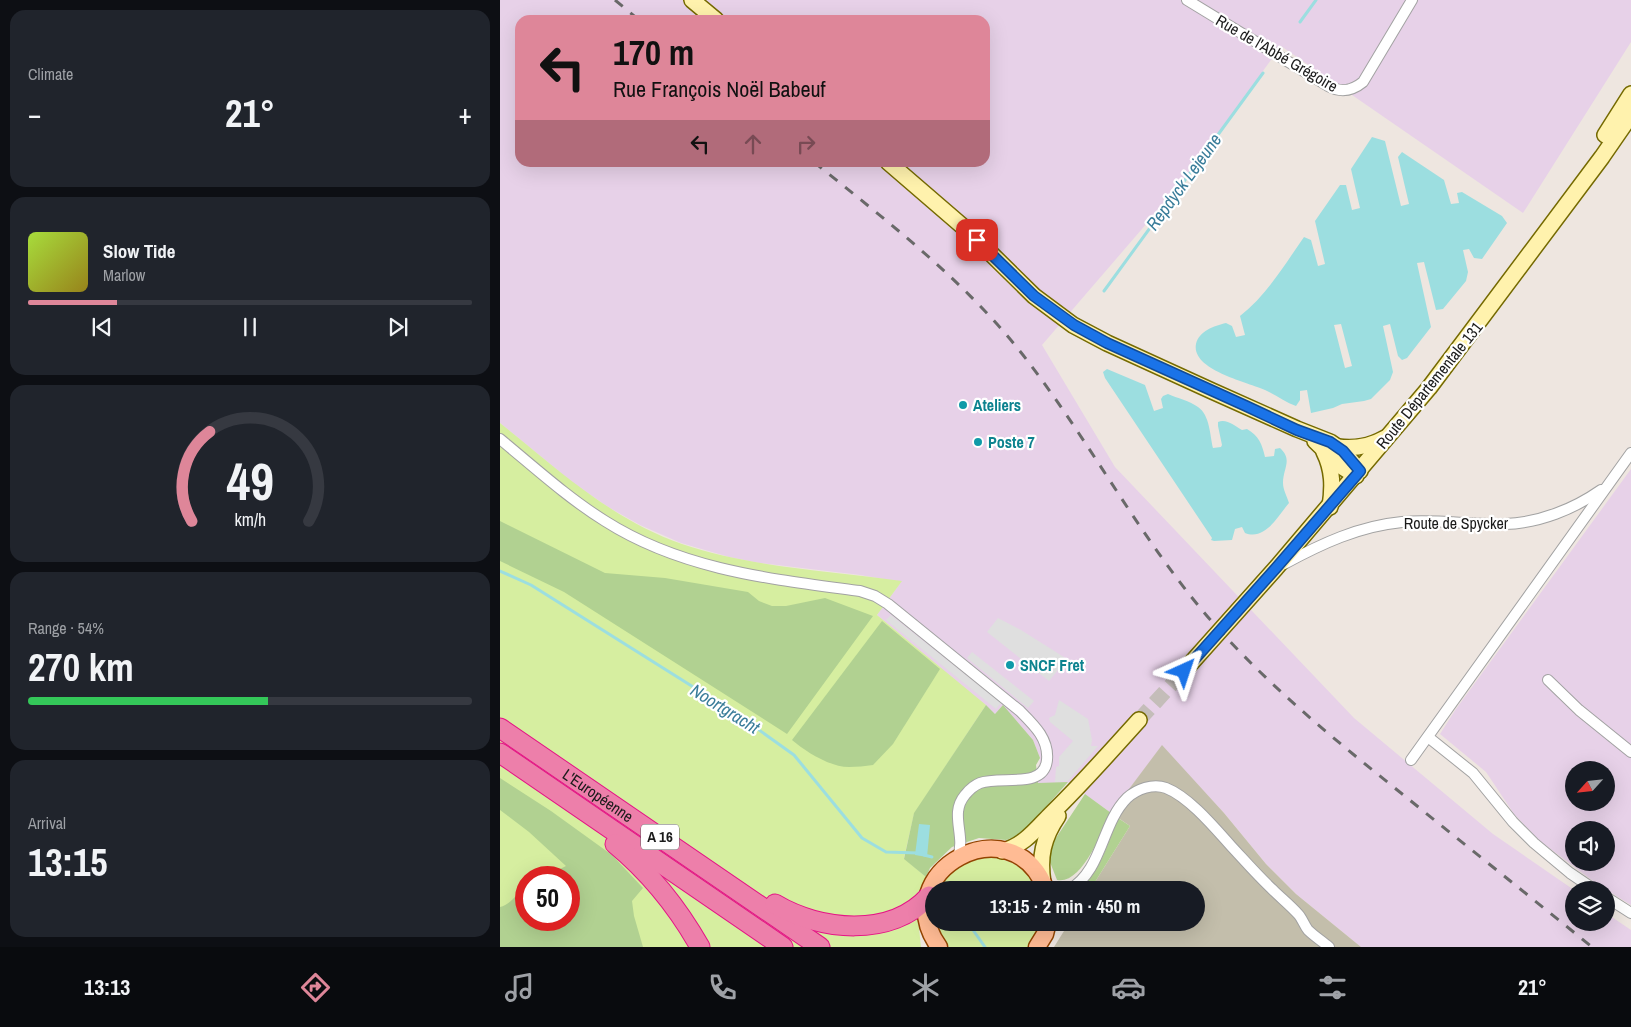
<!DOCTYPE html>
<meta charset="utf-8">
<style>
body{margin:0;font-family:"Archivo Narrow",sans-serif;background:#20242c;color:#f1f3f6;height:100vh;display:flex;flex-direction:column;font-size:19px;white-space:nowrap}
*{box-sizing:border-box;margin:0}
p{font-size:16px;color:#9ea1a6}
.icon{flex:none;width:28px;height:28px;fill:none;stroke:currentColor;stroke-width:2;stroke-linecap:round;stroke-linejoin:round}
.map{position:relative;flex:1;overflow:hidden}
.details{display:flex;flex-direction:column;gap:10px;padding:10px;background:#0d0f14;width:500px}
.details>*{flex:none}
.hud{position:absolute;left:15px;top:15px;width:475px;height:152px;border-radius:15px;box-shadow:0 5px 20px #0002;background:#de8699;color:#111;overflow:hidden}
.needle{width:32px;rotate:243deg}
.tools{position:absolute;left:1065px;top:761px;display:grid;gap:10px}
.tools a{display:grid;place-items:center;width:50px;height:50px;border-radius:50%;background:#171b24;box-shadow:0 5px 20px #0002;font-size:25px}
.speed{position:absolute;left:15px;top:866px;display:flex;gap:10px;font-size:25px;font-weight:700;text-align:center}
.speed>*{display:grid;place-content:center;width:65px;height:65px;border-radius:50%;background:#171b24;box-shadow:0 5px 20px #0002;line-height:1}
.speed .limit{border:8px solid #d22;background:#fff;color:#111}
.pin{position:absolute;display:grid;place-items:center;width:42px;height:42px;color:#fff;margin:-21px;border-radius:10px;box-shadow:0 2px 8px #0006}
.me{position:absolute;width:55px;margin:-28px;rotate:42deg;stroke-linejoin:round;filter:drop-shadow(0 0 4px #0008)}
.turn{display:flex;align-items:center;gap:18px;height:105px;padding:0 15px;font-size:22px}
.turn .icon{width:65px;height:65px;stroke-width:2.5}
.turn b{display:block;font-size:35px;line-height:42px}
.lanes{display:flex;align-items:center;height:48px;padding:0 15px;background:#0003;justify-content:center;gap:25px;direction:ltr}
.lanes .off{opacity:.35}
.big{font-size:38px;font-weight:700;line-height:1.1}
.details .tile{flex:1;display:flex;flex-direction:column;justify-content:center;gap:8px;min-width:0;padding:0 18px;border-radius:15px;background:#20242c}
.details .dial{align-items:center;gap:0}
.dial svg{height:130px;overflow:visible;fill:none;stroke:#363941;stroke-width:7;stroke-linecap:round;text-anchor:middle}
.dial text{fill:#f1f3f6;stroke:none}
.song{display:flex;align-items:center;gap:15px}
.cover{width:60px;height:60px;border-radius:8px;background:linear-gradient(135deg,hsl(80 70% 55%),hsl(50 70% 35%))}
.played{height:5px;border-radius:2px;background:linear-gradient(90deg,#de8699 20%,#363941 20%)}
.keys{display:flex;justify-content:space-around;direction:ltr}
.heat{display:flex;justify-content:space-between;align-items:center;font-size:28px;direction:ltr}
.charge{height:8px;border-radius:4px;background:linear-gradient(90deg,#34c759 54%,#363941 0)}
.trip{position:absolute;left:425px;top:881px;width:280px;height:50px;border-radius:25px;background:#171b24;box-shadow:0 5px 20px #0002;font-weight:700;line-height:50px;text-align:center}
.tabs{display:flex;height:80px;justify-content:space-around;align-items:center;background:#090b0e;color:#9ea1a6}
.tabs .icon{width:35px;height:35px}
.tabs .active{color:#de8699}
.tabs b{font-size:22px;color:#f1f3f6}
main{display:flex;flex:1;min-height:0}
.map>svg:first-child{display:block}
</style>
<main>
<section class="details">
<div class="tile"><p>Climate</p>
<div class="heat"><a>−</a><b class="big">21°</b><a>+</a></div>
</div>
<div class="tile">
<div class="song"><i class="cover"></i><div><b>Slow Tide</b><p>Marlow</p></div></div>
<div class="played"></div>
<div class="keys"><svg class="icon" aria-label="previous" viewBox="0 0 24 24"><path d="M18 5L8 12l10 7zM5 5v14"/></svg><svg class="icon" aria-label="pause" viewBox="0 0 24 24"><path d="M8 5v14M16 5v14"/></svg><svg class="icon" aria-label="next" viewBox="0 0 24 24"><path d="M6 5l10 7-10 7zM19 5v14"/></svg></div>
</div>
<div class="tile dial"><svg viewBox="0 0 100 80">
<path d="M14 69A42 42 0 1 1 86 69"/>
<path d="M14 69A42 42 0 0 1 25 14" stroke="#de8699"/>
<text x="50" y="56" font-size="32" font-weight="700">49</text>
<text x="50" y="72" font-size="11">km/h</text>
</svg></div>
<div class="tile"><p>Range · 54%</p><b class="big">270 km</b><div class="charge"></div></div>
<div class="tile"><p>Arrival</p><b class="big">13:15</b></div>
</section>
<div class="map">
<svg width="1131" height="947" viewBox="0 0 1131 947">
<rect width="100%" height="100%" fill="#eee6e0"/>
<!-- industrial -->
<g fill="#e7d1e8" fill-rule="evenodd">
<path d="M 0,0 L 1131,0 L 1131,42 L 1023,213 L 781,46 L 685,179 L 542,345 L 615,467 L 854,718 L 993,834 L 1074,890 L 1074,922 L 1106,922 L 1106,913 L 1131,930 L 1131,947 L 861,947 L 796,894 L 766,864 L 724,813 L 662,746 L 611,813 L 568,782 L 538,784 L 540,758 L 533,740 L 503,706 L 495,714 L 377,615 L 401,582 L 360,575 L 259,563 L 229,557 L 181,543 L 140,525 L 108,507 L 72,482 L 0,423 ZM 20,20 L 485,20 L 485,162 L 20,162 Z"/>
<path d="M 1131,469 L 1131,905 L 1097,884 L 1040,841 L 1014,814 L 986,772 L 940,734 L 956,709 ZM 1074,770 L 1106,770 L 1106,802 L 1074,802 ZM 1074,830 L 1106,830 L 1106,862 L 1074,862 Z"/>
</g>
<!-- construction -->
<polygon fill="#c3beab" points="662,745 724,813 766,864 796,894 861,947 554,947 569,923 696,922 696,890 590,890 630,826 611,813"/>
<!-- grass -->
<g fill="#d6eea0" fill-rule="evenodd">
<path d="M 0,423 C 56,468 112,520 182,544 C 253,568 328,570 402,581 L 377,615 L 486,705 L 414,814 L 404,858 L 426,877 L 416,900 L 421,947 L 0,947 ZM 26,878 L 69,878 L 69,920 L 26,920 Z"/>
<path d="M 484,857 C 513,859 523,866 538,890 L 438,890 C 452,867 460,865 484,857 Z"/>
<polygon points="436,923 541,923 537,932 528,947 449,947 443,939"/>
</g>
<!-- forest -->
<g fill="#b1d191">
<polygon points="0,521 105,573 165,578 248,592 259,601 272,606 286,606 325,598 373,616 287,734 64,592 0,561"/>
<path d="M 382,621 L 440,669 L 393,744 L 373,765 C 365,766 357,767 349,767 C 330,767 306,752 292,740 Z"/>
<polygon points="486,705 495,714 503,705 533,740 540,758 536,765 538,783 568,782 528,827 514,837 506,840 479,838 452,847 430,868 426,877 404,859 414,813"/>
<path d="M 0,778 L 51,811 L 112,855 L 143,888 L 132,901 L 134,916 L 143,947 L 0,947 L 0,907 C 10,905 17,893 26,888 L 26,920 L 69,920 L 69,878 L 44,877 L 66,866 L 29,832 L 0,810 Z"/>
<path d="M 585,794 L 611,813 C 602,831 582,885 557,880 L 548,857 L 550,847 Z"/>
<path d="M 618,818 L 630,826 L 590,890 L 578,890 C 600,874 608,842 618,818 Z"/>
</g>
<!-- parking -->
<g fill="#dfdfdf">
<polygon points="391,615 501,703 496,709 386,620"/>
<polygon points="498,618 521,630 567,659 549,681 487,632"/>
<polygon points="472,652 534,701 528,708 467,658"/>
<polygon points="559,700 588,719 592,740 591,746 598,746 568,781 555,782 556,767 559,766 559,757 573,741 550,722 549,718 555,715"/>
</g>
<!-- water -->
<g fill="#9cdee0" fill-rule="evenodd">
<path d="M 872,137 L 885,141 L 901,206 L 909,204 L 898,157 L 902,152 L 944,180 L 951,204 L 959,203 L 957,193 L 962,192 L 1002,216 L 1007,223 L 982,259 L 974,258 L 969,249 L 963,250 L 968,272 L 966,281 L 943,309 L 936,310 L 924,262 L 917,263 L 931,327 L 907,358 L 902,360 L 898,356 L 890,324 L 883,326 L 893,372 L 890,380 L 871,399 L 864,401 L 842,404 L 833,408 L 811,413 L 807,390 L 800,391 L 800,400 L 796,406 C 785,402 776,395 765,390 C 748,382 691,370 696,344 C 699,331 714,326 726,323 L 732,326 L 736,337 L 745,335 L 740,316 C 767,295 785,264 804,237 L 811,240 L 818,266 L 825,264 L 815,221 L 840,185 L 846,185 L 852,210 L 860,208 L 851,169 ZM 841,324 L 852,366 L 845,368 L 834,325 Z"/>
<path d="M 607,369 L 645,385 L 654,411 L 663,408 L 661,399 L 663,396 L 668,394 C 677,398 690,401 698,407 C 710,415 710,436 713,448 L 721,447 L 722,445 L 718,426 L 718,422 C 726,418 735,426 742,430 L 747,429 C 759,436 762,444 765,457 L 774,456 L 775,449 L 780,448 C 793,460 783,468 783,483 C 783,490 787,496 789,503 C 778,516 765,541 745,533 L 742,527 L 735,529 L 732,540 L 714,541 L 711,540 L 712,538 L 605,378 L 603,372 Z"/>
<polygon points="419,824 430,825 427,857 415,855"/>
</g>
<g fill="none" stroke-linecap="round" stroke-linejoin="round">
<!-- stream -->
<g stroke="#9cdee0" stroke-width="3">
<polyline points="800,22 816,0"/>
<polyline points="604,291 763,73"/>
<polyline points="0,571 31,585 241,717 294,755 362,838 386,852 418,853"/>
<polyline points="424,855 432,857"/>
<polyline points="460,884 461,890"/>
<polyline points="471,922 473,930 485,947"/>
</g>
<!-- secondary-tunnel -->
<polyline stroke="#c4bdb9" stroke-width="15" stroke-dasharray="15 8" stroke-linecap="butt" points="639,720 684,671"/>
<!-- street casing -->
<g stroke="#a2a2a2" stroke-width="12">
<g id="street">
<path d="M 687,0 L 828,86 C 841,93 852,91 863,82 L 912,0"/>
<path d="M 0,439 C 34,467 68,498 105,521 C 182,570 271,579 360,591 L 375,596 L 388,604 L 520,711 C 534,725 549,739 547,760 C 544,790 500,775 480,783 C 475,785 469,790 465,795 C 449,814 466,835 458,857"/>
<path d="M 784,564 C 821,544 859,526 902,522 C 936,519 970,525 1005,524 C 1039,523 1074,509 1101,490"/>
<polyline points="1048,680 1079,710 1131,752"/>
<polyline points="928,737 973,773 1013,822 1034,843 1070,873 1095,890"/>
<polyline points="911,760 1131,453"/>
<path d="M 569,890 C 603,870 601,824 627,798 C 637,789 653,783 666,788 C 689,797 714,827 731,846 C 745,861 758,876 773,890 C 781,898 790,905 798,914 C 802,918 804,925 808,930 C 814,936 822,941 829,947"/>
<polyline points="1106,897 1131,913"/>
</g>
</g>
<!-- secondary casing -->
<g stroke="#756a00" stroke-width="18">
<g id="secondary">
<polyline points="192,0 216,20"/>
<polyline points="1105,135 1131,94"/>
<polyline points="388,162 468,231 534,296 573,325 607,343 712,391 797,429 830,442 843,451 860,471"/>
<polyline points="815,441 842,467 856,476"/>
<path d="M 838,447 C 855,449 869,447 885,438"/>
<path d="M 824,452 C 833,470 833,487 830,507"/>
<polyline points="684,671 776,568 929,388 1102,157 1131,115"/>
<path d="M 502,851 C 524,846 537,828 551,814 C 582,784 610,752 639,720"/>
<path d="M 543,883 C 539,857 543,838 558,816"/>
</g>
</g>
<!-- primary casing -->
<g stroke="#934400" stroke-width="19">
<g id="primary">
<path d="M 439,947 C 385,871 513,802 546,890"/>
<polyline points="537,947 545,934 548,922"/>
</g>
</g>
<!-- highway casing -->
<g stroke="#e41586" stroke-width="21">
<g id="highway">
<path id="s1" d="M 0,728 L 320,947"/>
<polyline points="0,753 283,947"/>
<path d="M 115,844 C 150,873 178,908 200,947"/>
<path d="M 275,904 C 320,931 391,938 429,896"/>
</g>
</g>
<!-- street -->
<use href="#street" stroke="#fff" stroke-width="10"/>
<!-- secondary -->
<use href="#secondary" stroke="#fff2ad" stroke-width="15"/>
<!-- primary -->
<use href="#primary" stroke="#ffbb94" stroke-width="16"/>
<!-- highway -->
<use href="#highway" stroke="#ed7faa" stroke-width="19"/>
<!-- rail -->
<g stroke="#696969" stroke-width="3" stroke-dasharray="10 10" stroke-linecap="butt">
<polyline points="115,0 139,20"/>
<path d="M 314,162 C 388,222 464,280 523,355 C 591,442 641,541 714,624 C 770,687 835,740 901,793 C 964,844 1028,895 1092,947"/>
</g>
</g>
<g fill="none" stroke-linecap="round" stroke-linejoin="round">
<!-- route casing -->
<g stroke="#114b97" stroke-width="12">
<polyline id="route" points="477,240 534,296 574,325 607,343 746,406 797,430 830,442 843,451 860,471 776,568 684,671"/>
</g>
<!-- route -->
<use href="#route" stroke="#1a73e8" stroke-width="9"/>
</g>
<!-- markers -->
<g fill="#0f9aa8" stroke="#fff" stroke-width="2">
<circle cx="463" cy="405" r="5"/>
<circle cx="478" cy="442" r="5"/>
<circle cx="510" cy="665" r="5"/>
</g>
<g text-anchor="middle" stroke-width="4.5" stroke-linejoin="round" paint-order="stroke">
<!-- shield labels -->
<rect fill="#fff" stroke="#5f5f5f" stroke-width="1" x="141" y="824.5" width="38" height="25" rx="4"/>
<g font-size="15" font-weight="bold" fill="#1b1b1b">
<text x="160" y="842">A 16</text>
</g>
<!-- street labels -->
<g font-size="16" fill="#1b1b1b" stroke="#fff">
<text transform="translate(777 53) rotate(30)" y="6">Rue de l'Abbé Grégoire</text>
<text transform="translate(929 385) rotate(-51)" y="6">Route Départementale 131</text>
<text x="956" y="529">Route de Spycker</text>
<text dy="6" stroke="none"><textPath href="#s1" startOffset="119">L'Européenne</textPath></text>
</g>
<!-- culture labels -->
<g font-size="16" font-weight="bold" fill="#0d838f" stroke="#fff" text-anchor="start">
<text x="473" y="411">Ateliers</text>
<text x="488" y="448">Poste 7</text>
<text x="520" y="671">SNCF Fret</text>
</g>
<!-- water labels -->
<g font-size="18" font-style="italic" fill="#3a7d9a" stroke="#fff">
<text transform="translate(684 182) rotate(-54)" y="6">Repdyck Lejeune</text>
<text transform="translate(225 709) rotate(32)" y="6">Noortgracht</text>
</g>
</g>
</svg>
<div class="tools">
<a><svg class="needle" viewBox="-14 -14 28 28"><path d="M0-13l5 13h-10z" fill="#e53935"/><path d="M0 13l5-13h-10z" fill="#9ea1a6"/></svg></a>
<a><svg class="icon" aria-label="sound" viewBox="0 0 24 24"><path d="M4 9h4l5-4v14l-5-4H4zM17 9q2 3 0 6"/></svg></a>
<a><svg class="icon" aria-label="layers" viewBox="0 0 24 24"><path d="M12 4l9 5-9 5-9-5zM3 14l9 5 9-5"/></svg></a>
</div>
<div class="speed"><div class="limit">50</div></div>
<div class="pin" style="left:477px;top:240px;background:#d93025"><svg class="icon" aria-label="arrive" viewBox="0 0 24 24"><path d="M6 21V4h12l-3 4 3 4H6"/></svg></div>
<svg class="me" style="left:684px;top:671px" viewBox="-20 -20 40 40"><path d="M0-17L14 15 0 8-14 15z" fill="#1a73e8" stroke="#fff" stroke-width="4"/></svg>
<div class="trip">13:15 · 2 min · 450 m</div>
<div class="hud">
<div class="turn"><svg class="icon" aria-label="left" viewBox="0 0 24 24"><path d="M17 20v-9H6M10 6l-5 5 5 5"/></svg><div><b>170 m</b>Rue François Noël Babeuf</div></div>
<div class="lanes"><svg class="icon" aria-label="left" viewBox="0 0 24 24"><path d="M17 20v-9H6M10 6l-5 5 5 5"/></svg><svg class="icon off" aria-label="ahead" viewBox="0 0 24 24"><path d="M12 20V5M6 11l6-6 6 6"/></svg><svg class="icon off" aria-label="right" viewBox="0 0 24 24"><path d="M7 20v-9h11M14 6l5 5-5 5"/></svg></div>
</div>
</div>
</main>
<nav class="tabs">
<b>13:13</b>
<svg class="icon active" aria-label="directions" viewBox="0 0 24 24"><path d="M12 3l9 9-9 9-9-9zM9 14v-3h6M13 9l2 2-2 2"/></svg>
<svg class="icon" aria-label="music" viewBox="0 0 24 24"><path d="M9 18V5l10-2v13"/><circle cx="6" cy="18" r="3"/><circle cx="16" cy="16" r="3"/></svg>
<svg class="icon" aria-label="phone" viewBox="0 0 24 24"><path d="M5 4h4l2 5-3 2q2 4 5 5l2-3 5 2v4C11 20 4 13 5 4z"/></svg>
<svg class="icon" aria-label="climate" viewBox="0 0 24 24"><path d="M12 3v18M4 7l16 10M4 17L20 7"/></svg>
<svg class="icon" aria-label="car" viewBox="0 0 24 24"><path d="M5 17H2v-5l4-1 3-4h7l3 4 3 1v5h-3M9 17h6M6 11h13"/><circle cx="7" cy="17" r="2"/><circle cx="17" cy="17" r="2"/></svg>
<svg class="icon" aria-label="filters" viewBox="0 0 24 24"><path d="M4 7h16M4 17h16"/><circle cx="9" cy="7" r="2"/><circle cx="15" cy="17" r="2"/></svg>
<b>21°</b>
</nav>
